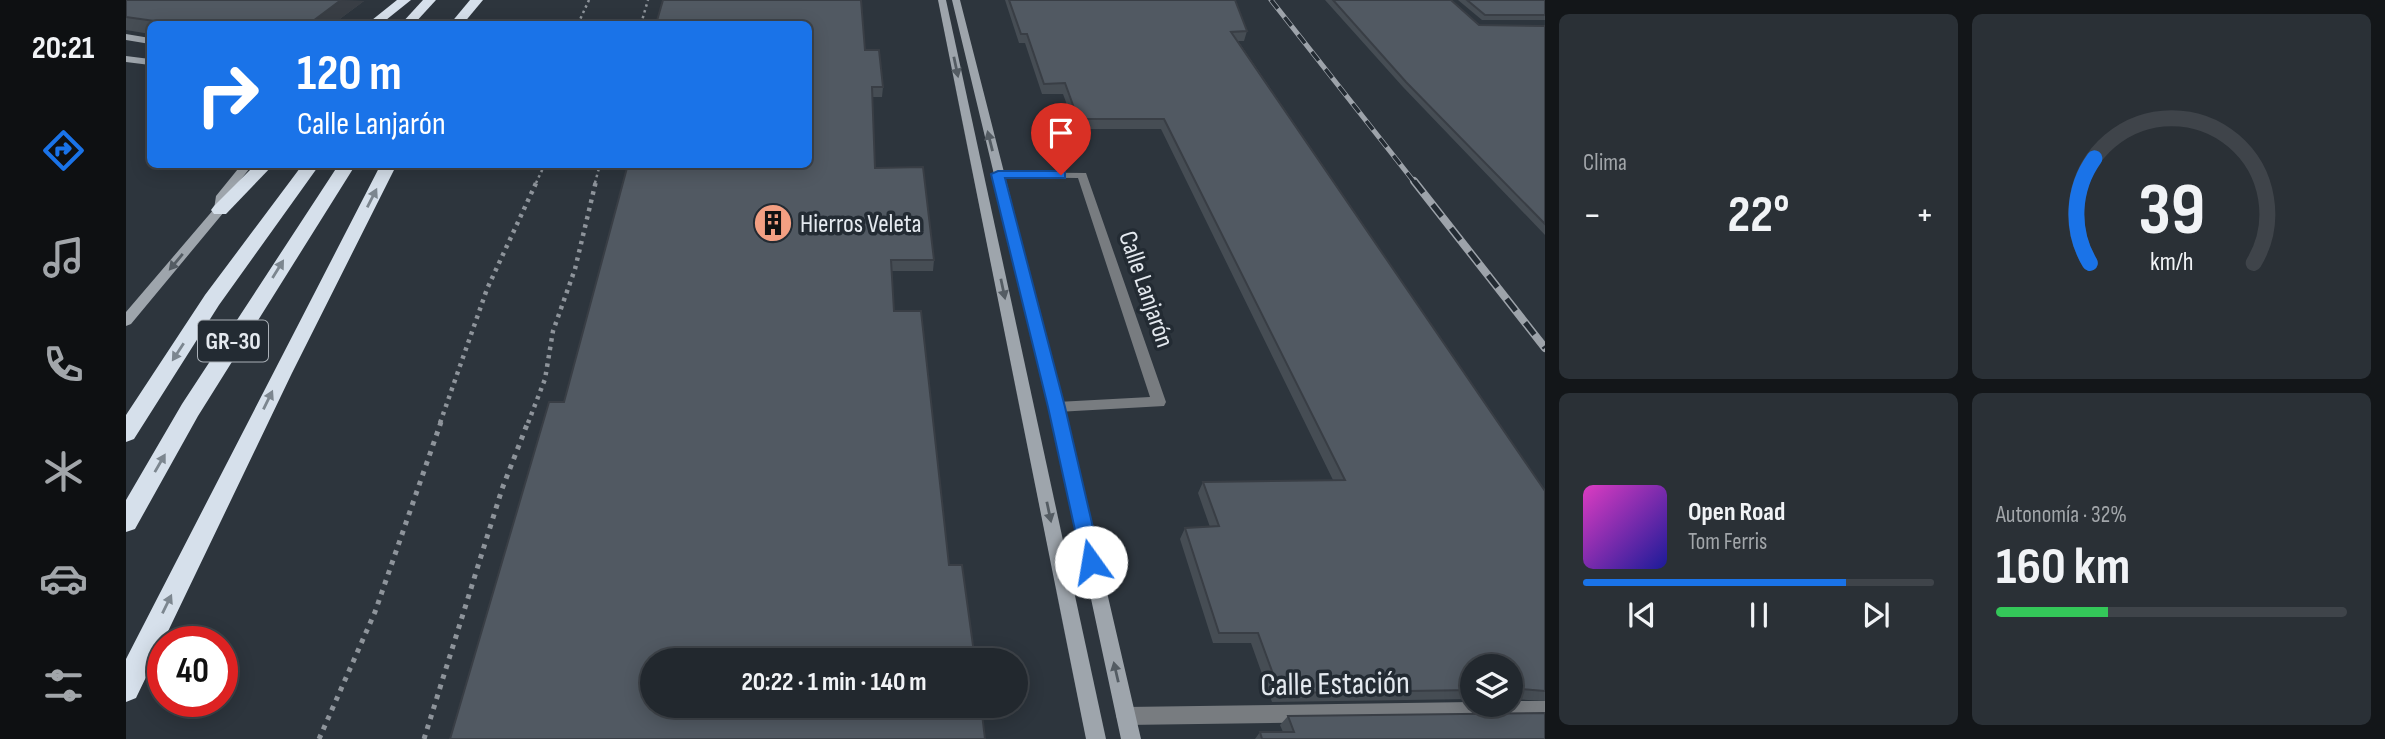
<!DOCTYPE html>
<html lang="es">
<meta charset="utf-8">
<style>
body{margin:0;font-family:"Sofia Sans Condensed",sans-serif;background:#2a3036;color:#f1f3f6;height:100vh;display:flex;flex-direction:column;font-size:26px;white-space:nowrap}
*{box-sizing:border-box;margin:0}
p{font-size:23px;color:#a2a6aa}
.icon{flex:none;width:38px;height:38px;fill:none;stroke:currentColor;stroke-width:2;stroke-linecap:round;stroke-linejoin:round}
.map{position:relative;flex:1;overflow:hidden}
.drawer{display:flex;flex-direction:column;gap:14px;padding:14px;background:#131619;width:840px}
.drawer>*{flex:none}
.hud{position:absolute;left:21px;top:21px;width:665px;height:147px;border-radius:10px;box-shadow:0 4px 18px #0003,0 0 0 2px #3f444a;background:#1a73e8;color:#fff;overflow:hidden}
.fabs{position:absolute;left:1334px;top:654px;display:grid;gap:14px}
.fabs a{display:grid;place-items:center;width:63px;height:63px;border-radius:50%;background:#22282e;box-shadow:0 4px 18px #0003,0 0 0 2px #3f444a;font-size:35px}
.speed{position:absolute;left:21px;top:626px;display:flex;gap:14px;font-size:35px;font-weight:700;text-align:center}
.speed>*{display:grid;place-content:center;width:91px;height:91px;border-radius:50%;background:#22282e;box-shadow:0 4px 18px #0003,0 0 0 2px #3f444a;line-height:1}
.speed .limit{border:10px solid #d22;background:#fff;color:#111}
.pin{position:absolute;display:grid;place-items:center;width:60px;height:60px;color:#fff;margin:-72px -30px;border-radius:50% 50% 50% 0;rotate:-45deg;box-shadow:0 0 7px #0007}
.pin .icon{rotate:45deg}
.me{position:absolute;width:77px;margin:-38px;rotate:347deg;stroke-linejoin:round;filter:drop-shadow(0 0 5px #0008)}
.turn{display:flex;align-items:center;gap:24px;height:147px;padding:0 35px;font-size:32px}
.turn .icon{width:91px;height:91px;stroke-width:2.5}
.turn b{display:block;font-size:49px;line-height:60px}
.big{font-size:52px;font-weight:700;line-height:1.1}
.drawer .card{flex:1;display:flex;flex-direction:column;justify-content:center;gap:10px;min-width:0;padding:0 24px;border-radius:10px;background:#2a3036}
.drawer .dial{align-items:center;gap:0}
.dial svg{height:182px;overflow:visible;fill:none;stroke:#3f444a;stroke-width:7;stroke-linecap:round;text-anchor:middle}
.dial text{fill:#f1f3f6;stroke:none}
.song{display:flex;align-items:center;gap:21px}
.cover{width:84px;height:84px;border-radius:10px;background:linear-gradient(135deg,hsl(310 70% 55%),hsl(240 70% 35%))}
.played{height:7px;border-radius:4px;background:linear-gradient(90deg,#1a73e8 75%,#3f444a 75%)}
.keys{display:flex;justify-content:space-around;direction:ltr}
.heat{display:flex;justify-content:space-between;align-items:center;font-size:38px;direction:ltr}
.charge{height:10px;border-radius:5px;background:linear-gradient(90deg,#34c759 32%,#3f444a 0)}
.drawer .tiles{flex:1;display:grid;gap:14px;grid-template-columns:repeat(2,1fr)}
.trip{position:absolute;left:514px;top:648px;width:388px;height:70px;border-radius:35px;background:#22282e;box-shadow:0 4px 18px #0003,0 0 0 2px #3f444a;font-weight:700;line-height:70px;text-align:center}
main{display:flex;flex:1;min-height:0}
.tabs{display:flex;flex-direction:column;width:126px;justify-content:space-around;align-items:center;background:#0e1012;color:#a2a6aa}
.tabs .icon{width:49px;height:49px}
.tabs .current{color:#1a73e8}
.tabs b{font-size:32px;color:#f1f3f6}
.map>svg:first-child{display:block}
</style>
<main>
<nav class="tabs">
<b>20:21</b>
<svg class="icon current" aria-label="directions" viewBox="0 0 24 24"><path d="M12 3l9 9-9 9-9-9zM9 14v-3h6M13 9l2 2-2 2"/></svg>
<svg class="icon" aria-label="music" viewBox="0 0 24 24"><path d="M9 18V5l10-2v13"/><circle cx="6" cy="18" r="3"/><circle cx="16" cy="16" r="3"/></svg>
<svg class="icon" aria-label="phone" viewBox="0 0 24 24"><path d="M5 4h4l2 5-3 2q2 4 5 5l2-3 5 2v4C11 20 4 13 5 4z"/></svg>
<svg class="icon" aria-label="climate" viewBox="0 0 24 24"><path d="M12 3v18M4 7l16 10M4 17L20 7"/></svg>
<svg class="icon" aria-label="car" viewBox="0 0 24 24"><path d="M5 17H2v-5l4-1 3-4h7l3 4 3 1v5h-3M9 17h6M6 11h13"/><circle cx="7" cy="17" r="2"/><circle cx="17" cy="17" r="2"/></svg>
<svg class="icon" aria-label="filters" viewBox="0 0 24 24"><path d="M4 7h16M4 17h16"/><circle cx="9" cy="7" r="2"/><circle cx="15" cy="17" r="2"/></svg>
</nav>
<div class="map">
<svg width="1419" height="739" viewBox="0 0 1419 739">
<rect width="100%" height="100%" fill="#2d353d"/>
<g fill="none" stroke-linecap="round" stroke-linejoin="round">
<!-- path-far2 -->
<g stroke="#8e949b" stroke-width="2.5" stroke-dasharray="2.5 3.5" stroke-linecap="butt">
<polyline points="452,24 463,0"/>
<polyline points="515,24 522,0"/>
<polyline points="410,183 419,164"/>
<polyline points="469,183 474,164"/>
</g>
<!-- path-far1 -->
<g stroke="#8e949b" stroke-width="4.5" stroke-dasharray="3.5 5" stroke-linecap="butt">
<polyline points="314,423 361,289 411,181"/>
<polyline points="402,423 419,379 427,331 449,269 470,181"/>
</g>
<!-- path -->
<g stroke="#8e949b" stroke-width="5" stroke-dasharray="4.5 6" stroke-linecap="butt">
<polyline points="193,739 249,612 315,422"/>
<polyline points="298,739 376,489 402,422"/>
</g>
<!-- street -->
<g fill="#787c80" fill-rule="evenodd">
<polygon points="872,172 960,173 1040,402 1038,406 931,412 926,411 924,407 926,403 931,402 1024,397 952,178 868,177 866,175"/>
<polygon points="1384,701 1419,701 1419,719 1000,725 993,723 990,716 993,709 1000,707 1346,702 1346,705 1384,705"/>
</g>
<!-- secondary -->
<g fill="#9ea5ac" fill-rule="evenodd">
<polygon points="812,0 820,0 980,739 960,739"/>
<polygon points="826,0 834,0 938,407 1015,739 995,739 924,407"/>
<polygon points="0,34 24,38 24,44 0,40"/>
<polygon points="0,56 24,59 24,65 0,62"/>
<polygon points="116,164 127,164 102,196 98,212 5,324 0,326 0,312 88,209 90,196"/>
</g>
<!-- highway -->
<g fill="#d6e0eb" fill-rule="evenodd">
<polygon points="271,0 285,0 255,24 241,24"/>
<polygon points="297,0 310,0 288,24 275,24"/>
<polygon points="344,0 357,0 337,24 324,24"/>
<polygon points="130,164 148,164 100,214 88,214 85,210 88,206"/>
<polygon points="177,164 194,164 93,305 8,439 0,442 0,415 79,295"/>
<polygon points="213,164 230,164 72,416 9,529 0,532 0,500 56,404"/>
<polygon points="255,164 271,164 166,373 10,698 0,702 0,659"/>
</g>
<!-- rail-far1 casing -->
<g stroke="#9da3aa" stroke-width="5">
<polyline id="rail-far1" points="1145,0 1289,183"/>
</g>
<!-- rail casing -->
<g stroke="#9da3aa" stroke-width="8">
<polyline id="rail" points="1288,181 1419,348"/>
</g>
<!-- rail-far1 -->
<use href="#rail-far1" stroke="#232b33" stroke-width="3.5" stroke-dasharray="11" stroke-linecap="butt"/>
<!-- rail -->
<use href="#rail" stroke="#232b33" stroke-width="5" stroke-dasharray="15" stroke-linecap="butt"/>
</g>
<!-- wall -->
<g fill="#464d54">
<polygon points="0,0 238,1 207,24 24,24 24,34 0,30"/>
<polygon points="879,0 1109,0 1121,31 1118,41 1112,41 1419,491 1419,701 1386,699 1384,700 1384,667 1346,667 1346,699 1146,702 1125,643 1087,643 1054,539 1059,528 1084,527 1072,493 1077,482 1207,480 1035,129 950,129 937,94 916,94 899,43 893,43"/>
<polygon points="1199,0 1325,0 1353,25 1419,26 1419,235 1277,87"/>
<polygon points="1332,0 1419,0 1419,20 1356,20"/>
<polygon points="739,50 757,87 756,97 746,97 749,168 808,260 807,271 766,271 768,311 823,565 849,660 438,402 682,164"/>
<polygon points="1162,716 1419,739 1129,739 1134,732 1157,732 1154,725"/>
</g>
<!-- shaded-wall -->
<polygon fill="#393e45" points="215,0 238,1 207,24 183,24"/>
<!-- building -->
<g fill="#515962" stroke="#393e45" stroke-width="2">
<polygon points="0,0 215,0 183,24 50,24 0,17"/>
<polygon points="537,0 735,0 739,50 753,50 757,87 746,87 749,168 797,167 808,260 765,260 768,311 795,311 823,565 836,565 849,660 527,660 527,705 855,705 859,739 324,739 423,402 438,402 502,164 682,164 682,24 530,24"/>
<polygon points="883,0 1109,0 1121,31 1105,32 1419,491 1419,691 1395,689 1393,693 1384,693 1384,667 1346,667 1346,690 1154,693 1132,633 1093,633 1059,528 1093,526 1077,482 1219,480 1038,119 952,119 939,83 918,84 901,34 895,34"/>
<polygon points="1207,0 1325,0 1353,25 1419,26 1419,224 1280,82"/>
<polygon points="1341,0 1419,0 1419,15 1359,15"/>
<polygon points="1419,713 1419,739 1136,739 1134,732 1168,732 1162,716"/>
</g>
<!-- one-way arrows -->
<defs><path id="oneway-solid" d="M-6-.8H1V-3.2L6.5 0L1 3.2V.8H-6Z" transform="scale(1.75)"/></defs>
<g fill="#545c63">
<use href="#oneway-solid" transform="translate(830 67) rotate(78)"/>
<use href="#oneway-solid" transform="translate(864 141) rotate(-104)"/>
<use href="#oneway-solid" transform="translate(50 262) rotate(130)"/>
<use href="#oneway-solid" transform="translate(877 289) rotate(78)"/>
<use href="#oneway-solid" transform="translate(923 512) rotate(78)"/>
<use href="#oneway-solid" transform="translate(990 672) rotate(-103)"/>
</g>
<g fill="#7c868f">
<use href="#oneway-solid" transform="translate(246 198) rotate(-63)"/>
<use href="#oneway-solid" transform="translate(152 269) rotate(-58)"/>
<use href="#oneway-solid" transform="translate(52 352) rotate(123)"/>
<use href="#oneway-solid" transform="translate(142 400) rotate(-64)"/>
<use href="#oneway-solid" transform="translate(34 463) rotate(-60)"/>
<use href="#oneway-solid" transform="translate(41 604) rotate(-64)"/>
</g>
<!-- route -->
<polygon fill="#1a73e8" stroke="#114b97" stroke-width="2" points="935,171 939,172 939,178 879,178 939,407 975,562 972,568 959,568 956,562 922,407 865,174 872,171"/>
<!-- icons -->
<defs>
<g id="building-disc" transform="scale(2.0125)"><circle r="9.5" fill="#f39f82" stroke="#232b33"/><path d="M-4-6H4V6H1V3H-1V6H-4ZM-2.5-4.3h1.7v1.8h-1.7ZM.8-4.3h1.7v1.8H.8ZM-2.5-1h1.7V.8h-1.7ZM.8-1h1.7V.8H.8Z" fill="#111"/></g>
</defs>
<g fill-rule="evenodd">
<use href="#building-disc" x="647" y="223"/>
</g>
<g text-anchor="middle" stroke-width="7" stroke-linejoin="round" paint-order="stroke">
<!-- shield labels -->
<rect fill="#232b33" stroke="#aab0b7" stroke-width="2" x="72" y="320.5" width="70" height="41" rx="5"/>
<g font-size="24" font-weight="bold" fill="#e4e9ef">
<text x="107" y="349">GR-30</text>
</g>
<!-- poi labels -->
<g font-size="26" fill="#e4e9ef" stroke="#232b33" text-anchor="start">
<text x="674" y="232">Hierros Veleta</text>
</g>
<!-- street labels -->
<g font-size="26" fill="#e4e9ef" stroke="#232b33">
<text transform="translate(1021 289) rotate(71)" y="9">Calle Lanjarón</text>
</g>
<!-- near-street labels -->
<g font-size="32" fill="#e4e9ef" stroke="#232b33">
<text transform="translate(1209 683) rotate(-1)" y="11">Calle Estación</text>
</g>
</g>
</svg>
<div class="fabs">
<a><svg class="icon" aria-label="layers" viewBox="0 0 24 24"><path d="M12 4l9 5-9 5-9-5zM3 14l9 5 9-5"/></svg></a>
</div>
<div class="speed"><div class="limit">40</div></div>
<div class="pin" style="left:935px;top:175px;background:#d93025"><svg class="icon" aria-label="arrive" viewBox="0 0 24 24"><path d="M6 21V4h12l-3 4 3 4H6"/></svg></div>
<svg class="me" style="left:965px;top:562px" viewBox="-20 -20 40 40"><circle r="19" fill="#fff"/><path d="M0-13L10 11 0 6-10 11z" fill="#1a73e8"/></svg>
<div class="trip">20:22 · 1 min · 140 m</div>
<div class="hud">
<div class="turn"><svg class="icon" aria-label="right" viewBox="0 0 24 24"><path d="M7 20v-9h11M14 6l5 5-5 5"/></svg><div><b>120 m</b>Calle Lanjarón</div></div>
</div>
</div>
<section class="drawer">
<div class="tiles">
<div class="card"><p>Clima</p>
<div class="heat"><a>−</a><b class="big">22°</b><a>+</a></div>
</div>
<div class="card dial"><svg viewBox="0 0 100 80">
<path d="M14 69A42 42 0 1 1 86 69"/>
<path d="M14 69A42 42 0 0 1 16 23" stroke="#1a73e8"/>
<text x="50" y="56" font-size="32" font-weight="700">39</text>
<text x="50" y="72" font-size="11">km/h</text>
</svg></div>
<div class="card">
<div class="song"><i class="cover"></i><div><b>Open Road</b><p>Tom Ferris</p></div></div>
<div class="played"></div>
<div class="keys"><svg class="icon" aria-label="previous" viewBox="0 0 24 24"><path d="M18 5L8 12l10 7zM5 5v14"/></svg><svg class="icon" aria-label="pause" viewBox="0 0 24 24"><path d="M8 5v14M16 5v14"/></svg><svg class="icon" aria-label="next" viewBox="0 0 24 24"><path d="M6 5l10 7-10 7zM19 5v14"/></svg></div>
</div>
<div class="card"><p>Autonomía · 32%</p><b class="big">160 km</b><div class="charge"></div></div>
</div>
</section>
</main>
